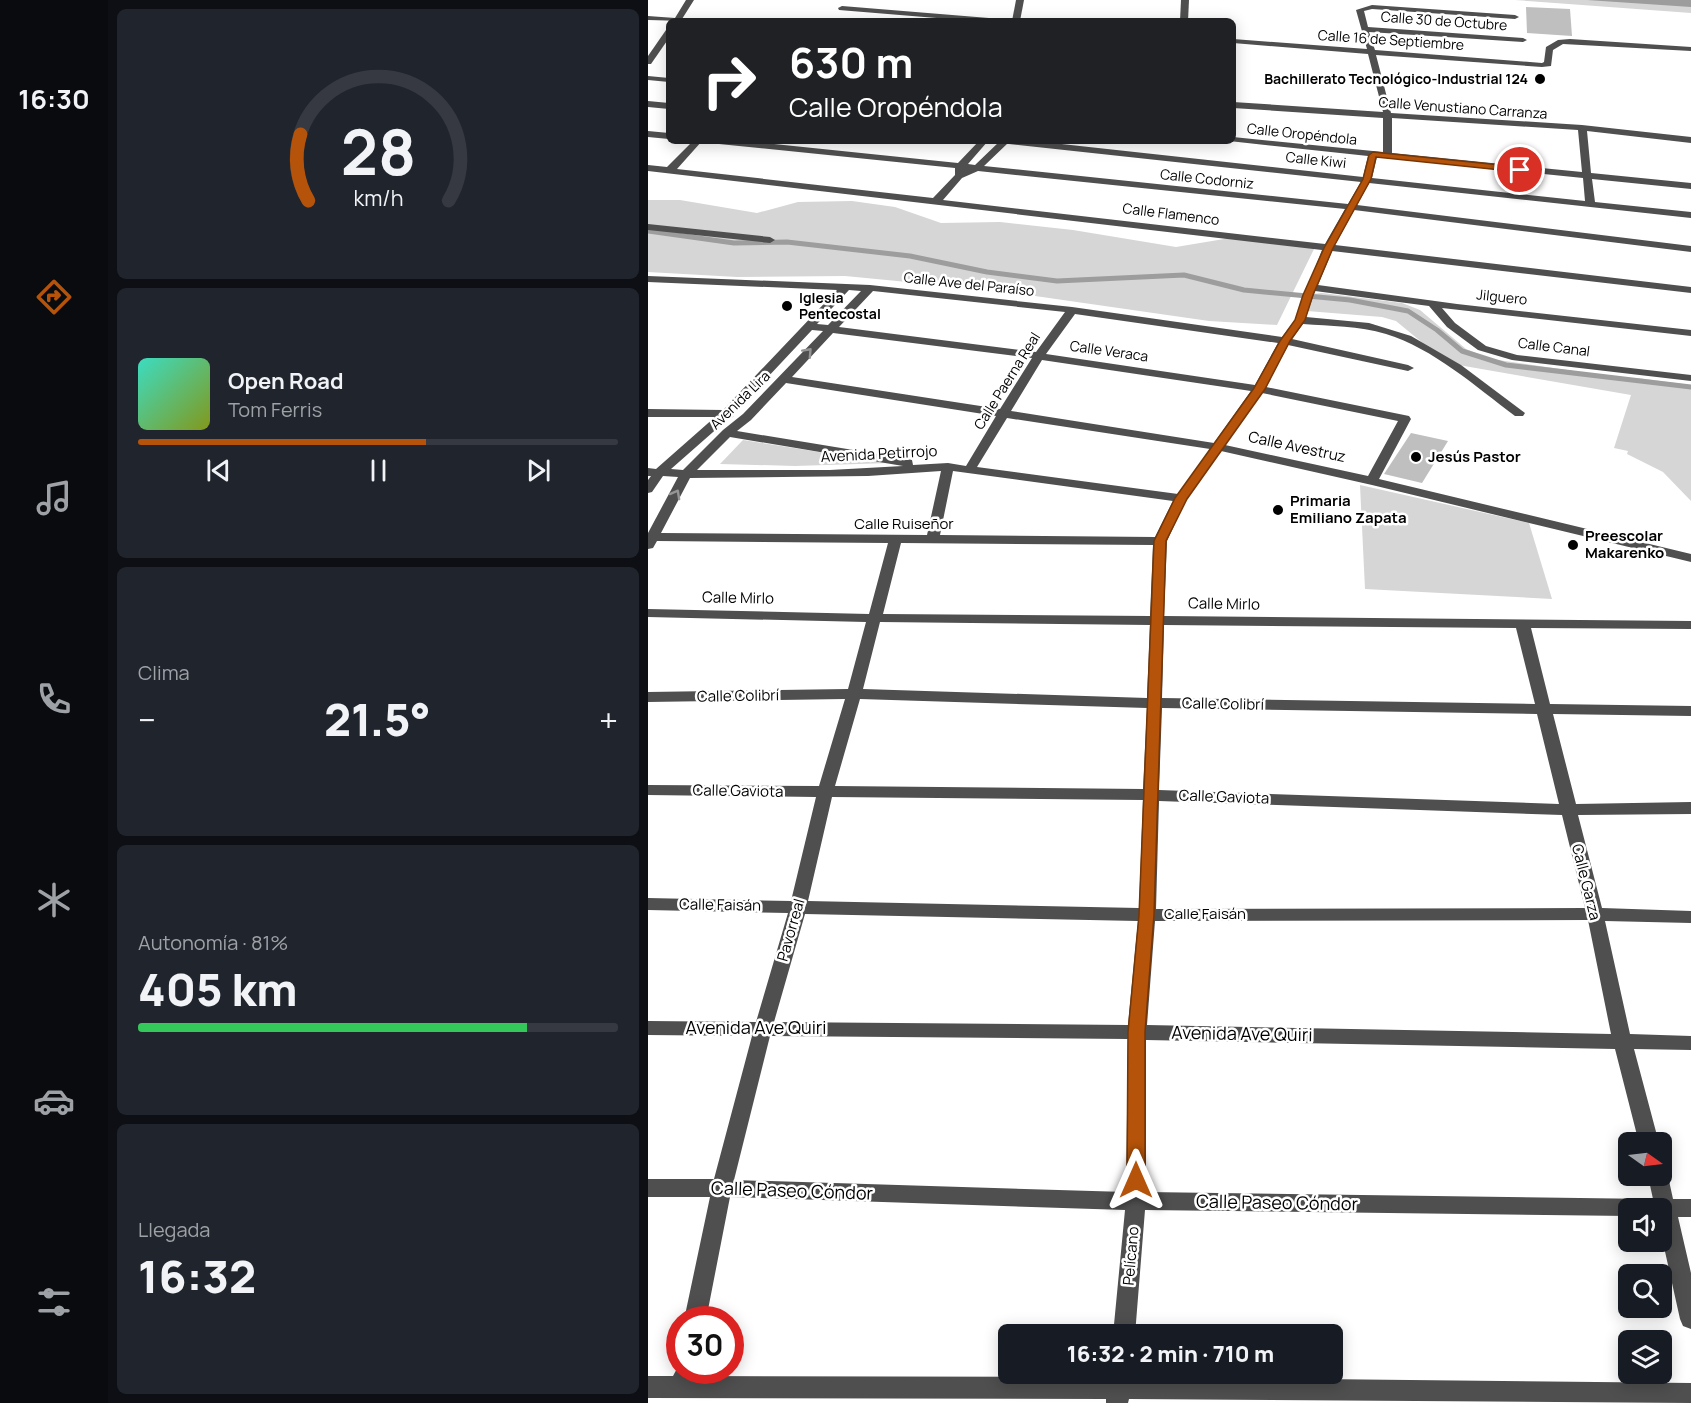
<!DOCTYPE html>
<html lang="es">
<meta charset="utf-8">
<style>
body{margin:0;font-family:Manrope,sans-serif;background:#20242c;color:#f1f3f6;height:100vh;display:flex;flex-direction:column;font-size:22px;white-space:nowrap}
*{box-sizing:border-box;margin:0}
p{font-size:20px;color:#9ea1a6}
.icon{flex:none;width:33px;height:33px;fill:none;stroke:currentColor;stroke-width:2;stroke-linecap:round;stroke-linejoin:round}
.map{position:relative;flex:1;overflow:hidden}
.details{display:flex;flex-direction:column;gap:9px;padding:9px;background:#0d0f14;width:540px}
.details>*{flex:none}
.guide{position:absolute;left:18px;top:18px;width:570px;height:126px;border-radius:9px;box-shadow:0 3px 15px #0003;background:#202124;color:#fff;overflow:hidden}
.needle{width:39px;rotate:104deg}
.fabs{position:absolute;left:970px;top:1132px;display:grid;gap:12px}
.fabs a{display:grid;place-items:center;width:54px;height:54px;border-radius:9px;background:#171b24;box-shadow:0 3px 15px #0003;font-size:30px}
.speed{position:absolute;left:18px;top:1306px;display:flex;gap:12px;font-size:30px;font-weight:700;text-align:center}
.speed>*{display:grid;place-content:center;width:78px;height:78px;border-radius:50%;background:#171b24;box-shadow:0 3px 15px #0003;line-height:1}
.speed .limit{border:9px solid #d22;background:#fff;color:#111}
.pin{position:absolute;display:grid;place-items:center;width:51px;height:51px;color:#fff;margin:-26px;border:3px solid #fff;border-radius:50%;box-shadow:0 2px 6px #0007}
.me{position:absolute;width:66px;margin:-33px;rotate:0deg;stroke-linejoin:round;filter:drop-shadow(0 0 4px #0008)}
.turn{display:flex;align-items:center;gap:21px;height:126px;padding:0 24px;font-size:27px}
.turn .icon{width:78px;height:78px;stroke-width:2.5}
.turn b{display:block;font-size:42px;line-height:51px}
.big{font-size:45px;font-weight:800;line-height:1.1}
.details .card{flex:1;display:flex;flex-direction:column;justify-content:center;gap:9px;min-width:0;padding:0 21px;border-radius:9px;background:#20242c}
.details .dial{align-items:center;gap:0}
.dial svg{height:156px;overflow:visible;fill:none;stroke:#363941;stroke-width:7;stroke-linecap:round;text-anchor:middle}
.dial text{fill:#f1f3f6;stroke:none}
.song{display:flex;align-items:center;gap:18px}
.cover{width:72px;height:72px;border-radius:9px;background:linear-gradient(135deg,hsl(170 70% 55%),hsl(70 70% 35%))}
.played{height:6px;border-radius:3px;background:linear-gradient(90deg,#b45309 60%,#363941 60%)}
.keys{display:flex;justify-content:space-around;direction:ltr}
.heat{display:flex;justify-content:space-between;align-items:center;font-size:33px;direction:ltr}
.charge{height:9px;border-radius:4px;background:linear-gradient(90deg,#34c759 81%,#363941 0)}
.trip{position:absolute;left:350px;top:1324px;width:345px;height:60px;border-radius:9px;background:#171b24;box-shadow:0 3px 15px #0003;font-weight:800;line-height:60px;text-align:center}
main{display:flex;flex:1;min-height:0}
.tab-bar{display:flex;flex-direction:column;width:108px;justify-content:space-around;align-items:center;background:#090b0e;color:#9ea1a6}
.tab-bar .icon{width:42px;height:42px}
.tab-bar .current{color:#b45309}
.tab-bar b{font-size:27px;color:#f1f3f6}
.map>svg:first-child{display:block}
</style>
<main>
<nav class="tab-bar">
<b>16:30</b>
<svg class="icon current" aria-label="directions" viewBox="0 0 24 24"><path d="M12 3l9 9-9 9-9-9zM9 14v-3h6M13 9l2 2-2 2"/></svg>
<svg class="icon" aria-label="music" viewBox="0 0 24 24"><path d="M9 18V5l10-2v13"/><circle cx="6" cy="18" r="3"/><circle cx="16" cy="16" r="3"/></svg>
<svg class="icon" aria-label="phone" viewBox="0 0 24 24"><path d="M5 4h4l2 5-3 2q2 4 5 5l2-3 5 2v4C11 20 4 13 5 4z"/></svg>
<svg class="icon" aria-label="climate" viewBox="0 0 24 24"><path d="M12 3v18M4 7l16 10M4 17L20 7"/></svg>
<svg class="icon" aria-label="car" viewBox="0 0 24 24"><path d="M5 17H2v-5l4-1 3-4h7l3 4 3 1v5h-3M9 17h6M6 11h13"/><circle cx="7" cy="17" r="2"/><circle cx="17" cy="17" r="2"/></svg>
<svg class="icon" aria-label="filters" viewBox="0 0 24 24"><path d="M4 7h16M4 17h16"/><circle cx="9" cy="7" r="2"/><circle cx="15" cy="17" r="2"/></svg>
</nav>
<section class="details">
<div class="card dial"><svg viewBox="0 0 100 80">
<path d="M14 69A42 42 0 1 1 86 69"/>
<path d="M14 69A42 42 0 0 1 10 35" stroke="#b45309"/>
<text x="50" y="56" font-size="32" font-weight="700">28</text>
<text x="50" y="72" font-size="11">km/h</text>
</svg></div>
<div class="card">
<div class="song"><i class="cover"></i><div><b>Open Road</b><p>Tom Ferris</p></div></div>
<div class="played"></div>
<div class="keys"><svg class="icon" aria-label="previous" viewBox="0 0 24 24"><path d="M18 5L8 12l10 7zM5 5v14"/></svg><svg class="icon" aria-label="pause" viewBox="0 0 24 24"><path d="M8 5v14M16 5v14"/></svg><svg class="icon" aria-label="next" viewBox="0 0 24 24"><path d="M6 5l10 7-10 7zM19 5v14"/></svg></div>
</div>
<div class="card"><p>Clima</p>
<div class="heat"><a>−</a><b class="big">21.5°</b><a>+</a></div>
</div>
<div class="card"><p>Autonomía · 81%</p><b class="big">405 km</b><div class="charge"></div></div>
<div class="card"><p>Llegada</p><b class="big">16:32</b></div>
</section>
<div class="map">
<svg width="1043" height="1403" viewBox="0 0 1043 1403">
<rect width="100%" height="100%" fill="#fff"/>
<!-- green -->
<g fill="#d6d6d6">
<polygon points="867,0 1043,0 1043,13"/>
<polygon points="0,200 32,200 109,213 150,202 204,201 247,207 293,223 352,222 425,230 528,247 582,238 667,247 629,325 561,321 353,291 197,276 89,277 0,272"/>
<polygon points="674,293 754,303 772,310 818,349 843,359 988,380 989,378 1043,385 1043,501 1015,472 979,454 980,451 966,448 983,395 799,363 748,321 734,317 659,311 663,294"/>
<polygon points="95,440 241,463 147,466 72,464"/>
<polygon points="712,485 881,523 904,599 717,589"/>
</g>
<!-- water -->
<polygon fill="#9d9d9d" points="939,0 1043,0 1043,7"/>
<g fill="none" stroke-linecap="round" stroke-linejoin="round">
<!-- stream -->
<polyline stroke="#9d9d9d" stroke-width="5" points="0,231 86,243 139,242 262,256 339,272 409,281 536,275 596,290 702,300 760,311 789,330 814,351 858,365 1043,387"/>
</g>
<!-- building -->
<g fill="#bfbfbf">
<polygon points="878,7 922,9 924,36 879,33"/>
<polygon points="763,433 800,441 774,483 736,474"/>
</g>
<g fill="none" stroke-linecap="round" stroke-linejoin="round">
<!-- minor -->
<g fill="#4f4f4f" fill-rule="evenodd">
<polygon points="38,0 46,0 34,19 37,21 0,20 0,16 27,18"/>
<polygon points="368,0 376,0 372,21 364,21"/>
<polygon points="533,0 541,0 540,21 532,21"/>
<path d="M 724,5 L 867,15 L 871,17 L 867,19 L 724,9 L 716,11 L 720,27 L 875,38 L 879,40 L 875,42 L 721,32 L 727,50 L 894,63 L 896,62 L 898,47 L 910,40 L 922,39 L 1043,47 L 1043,51 L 915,44 L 905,50 L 903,66 L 894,67 L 728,55 L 743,113 L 934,125 L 1043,137 L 1043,143 L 939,131 L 943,173 L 1043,183 L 1043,189 L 944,179 L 947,202 L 1043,212 L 1043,218 L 721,183 L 709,205 L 1043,246 L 1043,252 L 706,210 L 687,245 L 1043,287 L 1043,293 L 684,251 L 670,285 L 809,304 L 1043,330 L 1043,336 L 794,308 L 807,323 L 838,346 L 869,355 L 1043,375 L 1043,381 L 864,360 L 830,350 L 799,327 L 781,306 L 667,291 L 658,317 L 721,323 L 763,336 L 813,365 L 877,413 L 875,416 L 867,416 C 827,386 786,349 738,334 C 711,326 682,326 655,324 L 644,339 L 760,365 L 766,368 L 760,371 L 640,345 L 618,387 L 761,416 L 763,419 L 731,479 L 1043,554 L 1043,562 L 724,485 L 573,451 L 539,498 L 519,541 L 516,616 L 1043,621 L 1043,629 L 883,628 L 902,704 L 1043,706 L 1043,716 L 905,714 L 928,804 L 1043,802 L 1043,814 L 930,815 L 954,908 L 1043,911 L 1043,923 L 957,921 L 982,1034 L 1043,1036 L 1043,1050 L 986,1049 L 1011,1143 L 991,1143 L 967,1049 L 498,1040 L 498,1192 L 1005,1199 L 1000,1176 L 1014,1176 L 1014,1169 L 1020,1176 L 1025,1199 L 1043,1199 L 1043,1217 L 1030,1217 L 1043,1273 L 1043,1329 L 1035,1326 L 1032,1319 L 1014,1238 L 1014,1209 L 981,1209 L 981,1216 L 497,1210 L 487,1335 L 465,1335 L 477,1210 L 82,1197 L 58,1320 L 36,1320 L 62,1197 L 0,1197 L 0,1179 L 66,1179 L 104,1036 L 0,1035 L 0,1021 L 108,1022 L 140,913 L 0,910 L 0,898 L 143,901 L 168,797 L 0,795 L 0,785 L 171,786 L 197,699 L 0,702 L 0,692 L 200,689 L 218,622 L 0,617 L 0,609 L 221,614 L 240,543 L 9,541 L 5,548 L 0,549 L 0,533 L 30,477 L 15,476 L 4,492 L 0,493 L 0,480 L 3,476 L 0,476 L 0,468 L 8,469 L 67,417 L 0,417 L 0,409 L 75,410 L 189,290 L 0,282 L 0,276 L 222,285 L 424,307 L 634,337 L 647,320 L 674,250 L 0,171 L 0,165 L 19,167 L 45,141 L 54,141 L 29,169 L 285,198 L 307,175 L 307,168 L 71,144 L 67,141 L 97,141 L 310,163 L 331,141 L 340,141 L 320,164 L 327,165 L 352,141 L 386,141 L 715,177 L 720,156 L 581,141 L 585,141 L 585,137 L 735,152 L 735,118 L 585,108 L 585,102 L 735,112 L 720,54 L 585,43 L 585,39 L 719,49 L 708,10 ZM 744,118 L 930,130 L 934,172 L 744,153 ZM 360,143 L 361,144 L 713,182 L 700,204 L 336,166 ZM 729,157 L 935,178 L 937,201 L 724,178 ZM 330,171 L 697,209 L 677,244 L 295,200 L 314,178 ZM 201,290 L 213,291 L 180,325 L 169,324 ZM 225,291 L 417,312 L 388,352 L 191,327 ZM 427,314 L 630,343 L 607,385 L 398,354 ZM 164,330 L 175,331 L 95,414 L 75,430 L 35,470 L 23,469 L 81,418 L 85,417 L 86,413 ZM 185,333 L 384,358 L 352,409 L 144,377 ZM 394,360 L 603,391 L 566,443 L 363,411 ZM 138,383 L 348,416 L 318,466 L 300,463 L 265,465 L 264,460 L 260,459 L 89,431 L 103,420 ZM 614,393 L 750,421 L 720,476 L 577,445 ZM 359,418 L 562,449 L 530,494 L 329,467 ZM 82,437 L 255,466 L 182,470 L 49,470 ZM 293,471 L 279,535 L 13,533 L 42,478 L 220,476 ZM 305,471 L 525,501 L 507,537 L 292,535 ZM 253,543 L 505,545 L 502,616 L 235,614 ZM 232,622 L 502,625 L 499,698 L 215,689 ZM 516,625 L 868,628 L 887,704 L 514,698 ZM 212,699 L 499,708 L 495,789 L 187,786 ZM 514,708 L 889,714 L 911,804 L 511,790 ZM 184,797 L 495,800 L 491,908 L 160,901 ZM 511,801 L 914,815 L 937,908 L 508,909 ZM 157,914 L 490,921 L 480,1025 L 126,1022 ZM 940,920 L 963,1034 L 499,1025 L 507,921 ZM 122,1036 L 480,1039 L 478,1192 L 86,1180 Z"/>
<polygon points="194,6 353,19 357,21 325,21 191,10 190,8"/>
<polygon points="18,30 21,30 21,38 3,64 0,64 0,56"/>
<polygon points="0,76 21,78 21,82 0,80"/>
<polygon points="0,101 21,103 21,109 0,107"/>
<polygon points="0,131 21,133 21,139 0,137"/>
<polygon points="0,224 122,237 127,240 122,243 0,230"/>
<polygon points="32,1363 32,1371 48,1371 47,1376 461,1377 461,1374 483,1374 483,1377 1043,1383 1043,1403 481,1399 480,1403 458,1403 458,1399 0,1398 0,1376 25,1376"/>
</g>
</g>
<!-- one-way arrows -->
<defs><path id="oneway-chevron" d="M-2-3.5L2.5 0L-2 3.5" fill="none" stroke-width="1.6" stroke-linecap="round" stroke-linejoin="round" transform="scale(1.5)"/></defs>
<g stroke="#959595">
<use href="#oneway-chevron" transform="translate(160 352) rotate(-47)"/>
<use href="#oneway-chevron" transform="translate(28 494) rotate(-61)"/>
</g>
<!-- route -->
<polygon fill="#b45309" stroke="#753606" stroke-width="1.5" points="725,152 872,167 877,170 872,172 728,157 723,179 685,248 665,295 657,320 642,341 617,389 539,499 518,541 506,915 497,1032 497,1180 494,1186 488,1188 481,1186 479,1180 480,1032 491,915 506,541 527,498 606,388 632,341 647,320 655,295 676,248 715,179 721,155"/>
<!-- markers -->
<g fill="#000" stroke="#fff" stroke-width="2">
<circle cx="892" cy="79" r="6"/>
<circle cx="139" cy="306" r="6"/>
<circle cx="768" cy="457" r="6"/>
<circle cx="630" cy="510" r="6"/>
<circle cx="925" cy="545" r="6"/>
</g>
<g text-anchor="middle" stroke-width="5" stroke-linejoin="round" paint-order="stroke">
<!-- far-street labels -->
<g font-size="14" fill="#000" stroke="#fff">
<text transform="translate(796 21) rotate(4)" y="5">Calle 30 de Octubre</text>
<text transform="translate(743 40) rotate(4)" y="5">Calle 16 de Septiembre</text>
<text transform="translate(815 108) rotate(4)" y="5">Calle Venustiano Carranza</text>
<text transform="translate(654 134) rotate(6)" y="5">Calle Oropéndola</text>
<text transform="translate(668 160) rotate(6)" y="5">Calle Kiwi</text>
<text transform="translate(559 179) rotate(6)" y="5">Calle Codorniz</text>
<text transform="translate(523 214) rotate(7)" y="5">Calle Flamenco</text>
<text transform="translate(321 284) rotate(6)" y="5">Calle Ave del Paraíso</text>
<text transform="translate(854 297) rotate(6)" y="5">Jilguero</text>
<text transform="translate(906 347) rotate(7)" y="5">Calle Canal</text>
<text transform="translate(461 351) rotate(8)" y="5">Calle Veraca</text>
<text transform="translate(359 381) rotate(-58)" y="5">Calle Paerna Real</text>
<text transform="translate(92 400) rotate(-44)" y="5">Avenida Lira</text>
</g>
<!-- far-poi labels -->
<g font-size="14" font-weight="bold" fill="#000" stroke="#fff" text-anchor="end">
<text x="880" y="84">Bachillerato Tecnológico-Industrial 124</text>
<text x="151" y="303" text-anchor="start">Iglesia<tspan x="151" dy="16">Pentecostal</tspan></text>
</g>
<!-- street labels -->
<g font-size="15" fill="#000" stroke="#fff">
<text transform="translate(649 447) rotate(12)" y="5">Calle Avestruz</text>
<text transform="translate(231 454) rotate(-3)" y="5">Avenida Petirrojo</text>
<text x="256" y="529">Calle Ruiseñor</text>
<text transform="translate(90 598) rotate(1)" y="5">Calle Mirlo</text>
<text transform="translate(576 604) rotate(1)" y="5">Calle Mirlo</text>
<text transform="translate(90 696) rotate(-1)" y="5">Calle Colibrí</text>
<text transform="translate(575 704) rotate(1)" y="5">Calle Colibrí</text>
<text transform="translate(90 791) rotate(1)" y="5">Calle Gaviota</text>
<text transform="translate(576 797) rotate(2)" y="5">Calle Gaviota</text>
<text transform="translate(938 882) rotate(76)" y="5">Calle Garza</text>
<text transform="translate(72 905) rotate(1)" y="5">Calle Faisán</text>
<text x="557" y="919">Calle Faisán</text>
<text transform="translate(143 930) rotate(-74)" y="5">Pavorreal</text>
<text transform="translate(483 1256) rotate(-85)" y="5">Pelícano</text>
</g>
<!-- poi labels -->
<g font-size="15" font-weight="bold" fill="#000" stroke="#fff" text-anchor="start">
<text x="780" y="462">Jesús Pastor</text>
<text x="642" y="506">Primaria<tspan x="642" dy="17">Emiliano Zapata</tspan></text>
<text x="937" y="541">Preescolar<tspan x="937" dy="17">Makarenko</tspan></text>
</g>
<!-- near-street labels -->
<g font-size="18" fill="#000" stroke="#fff">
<text x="108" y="1034">Avenida Ave Quiri</text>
<text transform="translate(594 1034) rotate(1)" y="6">Avenida Ave Quiri</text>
<text transform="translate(144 1191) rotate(2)" y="6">Calle Paseo Cóndor</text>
<text transform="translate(629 1203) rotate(1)" y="6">Calle Paseo Cóndor</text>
</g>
</g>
</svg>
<div class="fabs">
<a><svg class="needle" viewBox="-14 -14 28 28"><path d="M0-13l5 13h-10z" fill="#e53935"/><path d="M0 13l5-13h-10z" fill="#9ea1a6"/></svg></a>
<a><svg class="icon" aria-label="sound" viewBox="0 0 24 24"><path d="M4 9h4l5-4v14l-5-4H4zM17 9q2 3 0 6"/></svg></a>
<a><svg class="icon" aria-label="search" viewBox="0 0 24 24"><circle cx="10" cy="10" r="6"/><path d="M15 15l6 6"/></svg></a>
<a><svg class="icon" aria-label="layers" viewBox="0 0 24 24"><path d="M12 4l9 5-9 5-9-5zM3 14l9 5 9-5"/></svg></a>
</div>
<div class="speed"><div class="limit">30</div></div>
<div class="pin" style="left:872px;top:170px;background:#d93025"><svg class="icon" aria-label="arrive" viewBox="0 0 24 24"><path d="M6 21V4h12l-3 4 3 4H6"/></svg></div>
<svg class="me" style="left:488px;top:1180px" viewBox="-20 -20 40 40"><path d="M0-17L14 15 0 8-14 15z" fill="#b45309" stroke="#fff" stroke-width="4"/></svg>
<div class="trip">16:32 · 2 min · 710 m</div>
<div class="guide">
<div class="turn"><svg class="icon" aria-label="right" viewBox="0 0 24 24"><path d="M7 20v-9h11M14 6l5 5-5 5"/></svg><div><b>630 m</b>Calle Oropéndola</div></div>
</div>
</div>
</main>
